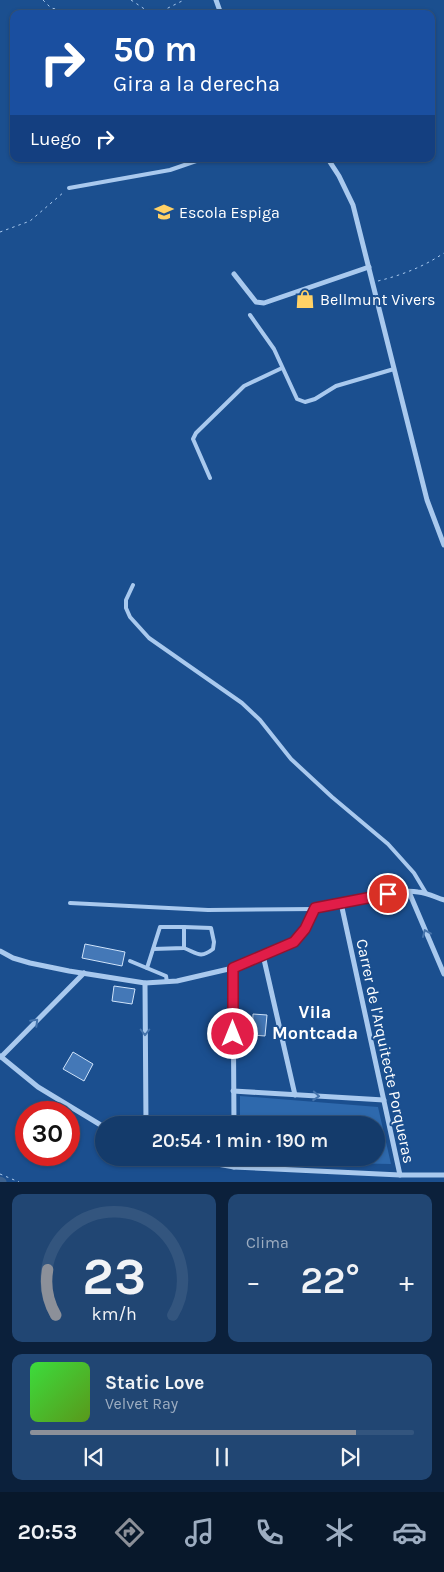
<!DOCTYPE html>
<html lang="es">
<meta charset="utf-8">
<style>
body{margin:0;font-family:Karla,sans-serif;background:#214673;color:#f1f3f6;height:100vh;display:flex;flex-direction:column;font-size:19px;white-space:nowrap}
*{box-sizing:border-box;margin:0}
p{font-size:16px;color:#9dadc1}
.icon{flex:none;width:28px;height:28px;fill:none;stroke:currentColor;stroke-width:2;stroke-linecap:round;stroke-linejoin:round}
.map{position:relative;height:1182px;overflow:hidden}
.details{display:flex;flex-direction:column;gap:12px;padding:12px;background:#0b203b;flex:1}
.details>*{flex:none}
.top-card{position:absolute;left:10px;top:10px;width:425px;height:152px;border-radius:10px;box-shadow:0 1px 4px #0004,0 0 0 1px #33557e;background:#1a4fa0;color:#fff;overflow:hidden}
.speed{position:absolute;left:15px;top:1101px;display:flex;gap:10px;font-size:25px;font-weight:700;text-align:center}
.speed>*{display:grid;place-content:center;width:65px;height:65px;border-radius:50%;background:#143b6b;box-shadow:0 1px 4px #0004,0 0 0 1px #33557e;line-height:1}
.speed .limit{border:8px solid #d22;background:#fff;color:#111}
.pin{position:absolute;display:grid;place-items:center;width:42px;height:42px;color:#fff;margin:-21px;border:2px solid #fff;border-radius:50%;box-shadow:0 1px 5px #0007}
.me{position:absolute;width:55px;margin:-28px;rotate:0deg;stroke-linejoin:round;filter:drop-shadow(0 0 4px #0008)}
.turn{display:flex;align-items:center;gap:18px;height:105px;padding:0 20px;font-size:22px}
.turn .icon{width:65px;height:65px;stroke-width:2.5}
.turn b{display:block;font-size:35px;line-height:42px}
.then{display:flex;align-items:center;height:48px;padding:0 20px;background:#0003;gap:10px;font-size:19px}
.big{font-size:38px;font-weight:600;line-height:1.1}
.details .card{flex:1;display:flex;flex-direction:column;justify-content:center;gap:8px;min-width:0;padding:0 18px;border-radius:10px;background:#214673}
.details .dial{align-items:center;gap:0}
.dial svg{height:130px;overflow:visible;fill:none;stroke:#33557e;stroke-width:7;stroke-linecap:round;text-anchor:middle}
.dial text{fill:#f1f3f6;stroke:none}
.song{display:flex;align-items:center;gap:15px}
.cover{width:60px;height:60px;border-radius:8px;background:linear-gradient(135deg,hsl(120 70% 55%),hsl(90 70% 35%))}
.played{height:5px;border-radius:2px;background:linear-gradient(90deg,#8c9099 85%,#33557e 85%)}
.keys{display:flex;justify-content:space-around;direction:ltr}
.heat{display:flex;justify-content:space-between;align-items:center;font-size:28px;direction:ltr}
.details .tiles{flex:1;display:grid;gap:12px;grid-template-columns:1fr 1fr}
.card:last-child{grid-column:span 2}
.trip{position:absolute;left:95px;top:1116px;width:290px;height:50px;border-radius:25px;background:#143b6b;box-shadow:0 1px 4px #0004,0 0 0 1px #33557e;font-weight:600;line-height:50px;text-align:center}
.dock{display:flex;height:80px;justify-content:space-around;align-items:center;background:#08182b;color:#9dadc1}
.dock .icon{width:35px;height:35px}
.dock .on{color:#8c9099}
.dock b{font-size:22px;color:#f1f3f6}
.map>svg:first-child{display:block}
</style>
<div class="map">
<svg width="444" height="1182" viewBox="0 0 444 1182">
<rect width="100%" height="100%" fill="#1b4f8f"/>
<!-- green -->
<polygon fill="#2e69ad" points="240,1096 378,1107 391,1164 240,1161 240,1158 376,1158 376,1125 240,1125"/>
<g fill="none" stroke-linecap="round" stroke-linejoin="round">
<!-- canal -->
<polyline stroke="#3c6290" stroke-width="9" points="0,1181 2,1182"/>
</g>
<!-- building -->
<g fill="#4478b7" stroke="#cfe3fa">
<polygon points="85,944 125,952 122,966 82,958"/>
<polygon points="114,986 135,989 132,1004 112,1001"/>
<polygon points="253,1014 267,1015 265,1036 252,1035"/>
<polygon points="73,1052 93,1064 84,1081 63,1069"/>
</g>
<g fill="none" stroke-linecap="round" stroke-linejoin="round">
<!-- path -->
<g stroke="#a9c9ee" stroke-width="1" stroke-dasharray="2.5 4" stroke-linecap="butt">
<polyline points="43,0 51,8 80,14"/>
<polyline points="131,0 152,14"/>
<polyline points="156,14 184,0"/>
<polyline points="0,232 30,221 64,192"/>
<path d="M 378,281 C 402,275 423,267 444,253"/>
<polyline points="0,1174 19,1182"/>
</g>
<!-- lane -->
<g stroke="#a9c9ee" stroke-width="4">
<polyline points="69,188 170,170 202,159"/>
<polyline points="250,315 274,349 297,399 305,402 315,399 336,386 394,369"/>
<polyline points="210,478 193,439 196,433 244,386 282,368"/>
<polyline points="133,585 126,600 126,608 130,617 149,638 242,703 260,720 291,759 332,797 388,844 414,873 426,893"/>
<polyline points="70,903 208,910 315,909"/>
<path d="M 184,948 C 197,953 200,959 213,949 L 214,942 L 211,928 L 184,927"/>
<polyline points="130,961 166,976 167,982"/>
<polyline points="147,968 160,927 184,927 184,948 153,949"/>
</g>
<!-- street -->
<g stroke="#a9c9ee" stroke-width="5">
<polyline points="216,0 221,14"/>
<polyline points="328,159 339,176 353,205 427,500 444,545"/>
<polyline points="234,274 256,302 264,303 369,267"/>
<polyline points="409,892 444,974"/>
<polyline points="341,903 400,1175"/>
<path d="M 0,951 L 13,958 L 30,963 L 69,971 L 145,983 L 177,981 L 233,968 L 294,942 L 305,929 L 315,909 C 342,903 394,888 418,892 C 427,893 435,897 444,900"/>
<polyline points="263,955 295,1095"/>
<polyline points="233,968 234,1125"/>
<polyline points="145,983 146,1125"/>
<polyline points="0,1056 38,1087 104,1127"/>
<polyline points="1,1057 84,973"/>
<polyline points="233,1091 384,1100"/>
<polyline points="184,1158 234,1167 400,1175 444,1175"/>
<polyline points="234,1158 234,1167"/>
</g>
</g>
<!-- one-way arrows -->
<defs><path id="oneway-chevron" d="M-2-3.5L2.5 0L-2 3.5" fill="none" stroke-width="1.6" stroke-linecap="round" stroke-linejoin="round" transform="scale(1.25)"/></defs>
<g stroke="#4674ac">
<use href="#oneway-chevron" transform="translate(426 933) rotate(-113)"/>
<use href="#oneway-chevron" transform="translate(35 1022) rotate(-45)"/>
<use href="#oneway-chevron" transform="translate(145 1032) rotate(90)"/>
<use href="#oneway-chevron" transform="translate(316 1096) rotate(4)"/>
</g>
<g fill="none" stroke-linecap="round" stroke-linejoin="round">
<!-- route casing -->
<g stroke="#92132f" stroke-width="12">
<polyline id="route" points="233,1034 233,968 294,942 305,929 315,908 388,894"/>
</g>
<!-- route -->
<use href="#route" stroke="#e11d48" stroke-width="9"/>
</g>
<!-- icons -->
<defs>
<g id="school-bare" transform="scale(1.5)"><path d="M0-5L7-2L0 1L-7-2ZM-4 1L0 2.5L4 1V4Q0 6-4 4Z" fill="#ffd166" stroke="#1b4f8f" stroke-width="2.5" paint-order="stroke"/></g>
<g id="shop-bare" transform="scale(1.5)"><path d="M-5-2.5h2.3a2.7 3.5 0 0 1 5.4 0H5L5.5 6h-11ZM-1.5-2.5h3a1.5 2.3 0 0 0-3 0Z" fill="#ffd166" stroke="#1b4f8f" stroke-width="2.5" paint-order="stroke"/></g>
</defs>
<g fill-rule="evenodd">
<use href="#school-bare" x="164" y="212"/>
<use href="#shop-bare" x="305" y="299"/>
</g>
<g text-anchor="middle" stroke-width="4" stroke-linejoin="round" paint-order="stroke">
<!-- poi labels -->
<g font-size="16" fill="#fff" stroke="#1b4f8f" text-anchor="start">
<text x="179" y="218">Escola Espiga</text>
<text x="320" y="305">Bellmunt Vivers</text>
</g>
<!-- street labels -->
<g font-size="16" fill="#fff" stroke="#1b4f8f">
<text transform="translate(386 1051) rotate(78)" y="6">Carrer de l'Arquitecte Porqueras</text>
</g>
<!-- neighbourhood labels -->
<g font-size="18" font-weight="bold" fill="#fff" stroke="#1b4f8f">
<text x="315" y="1018">Vila<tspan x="315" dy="21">Montcada</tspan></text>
</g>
</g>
</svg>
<div class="speed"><div class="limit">30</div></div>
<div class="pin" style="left:388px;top:894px;background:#d93025"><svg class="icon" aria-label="arrive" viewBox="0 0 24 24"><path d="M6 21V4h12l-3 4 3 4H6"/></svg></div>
<svg class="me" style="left:233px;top:1034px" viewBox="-20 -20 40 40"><circle r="17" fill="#e11d48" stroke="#fff" stroke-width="3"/><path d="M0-11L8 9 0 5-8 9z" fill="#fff"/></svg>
<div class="trip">20:54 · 1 min · 190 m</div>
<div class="top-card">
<div class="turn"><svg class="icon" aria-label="right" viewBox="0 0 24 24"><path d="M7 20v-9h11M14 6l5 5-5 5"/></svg><div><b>50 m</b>Gira a la derecha</div></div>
<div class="then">Luego<svg class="icon" aria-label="right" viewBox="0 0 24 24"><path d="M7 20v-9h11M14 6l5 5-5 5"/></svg></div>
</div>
</div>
<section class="details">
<div class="tiles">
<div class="card dial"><svg viewBox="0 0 100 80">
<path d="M14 69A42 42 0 1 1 86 69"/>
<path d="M14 69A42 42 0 0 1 9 41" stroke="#8c9099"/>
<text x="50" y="56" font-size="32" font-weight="700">23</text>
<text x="50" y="72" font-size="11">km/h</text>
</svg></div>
<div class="card"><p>Clima</p>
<div class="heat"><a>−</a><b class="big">22°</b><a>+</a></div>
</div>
<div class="card">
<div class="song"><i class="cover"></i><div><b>Static Love</b><p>Velvet Ray</p></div></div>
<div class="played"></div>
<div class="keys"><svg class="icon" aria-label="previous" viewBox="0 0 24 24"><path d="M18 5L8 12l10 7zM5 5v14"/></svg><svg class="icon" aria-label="pause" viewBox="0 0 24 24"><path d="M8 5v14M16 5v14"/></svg><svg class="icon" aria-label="next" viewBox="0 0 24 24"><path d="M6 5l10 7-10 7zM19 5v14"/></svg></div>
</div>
</div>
</section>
<nav class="dock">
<b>20:53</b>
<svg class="icon on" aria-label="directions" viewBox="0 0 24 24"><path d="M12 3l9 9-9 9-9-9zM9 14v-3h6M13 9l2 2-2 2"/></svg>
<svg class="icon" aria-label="music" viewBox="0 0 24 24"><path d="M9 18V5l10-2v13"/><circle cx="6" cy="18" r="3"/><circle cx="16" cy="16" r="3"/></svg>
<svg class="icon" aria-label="phone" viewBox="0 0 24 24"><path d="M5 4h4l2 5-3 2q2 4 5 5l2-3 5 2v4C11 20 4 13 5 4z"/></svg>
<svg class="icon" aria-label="climate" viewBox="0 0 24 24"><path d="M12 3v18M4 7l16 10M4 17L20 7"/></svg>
<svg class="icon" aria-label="car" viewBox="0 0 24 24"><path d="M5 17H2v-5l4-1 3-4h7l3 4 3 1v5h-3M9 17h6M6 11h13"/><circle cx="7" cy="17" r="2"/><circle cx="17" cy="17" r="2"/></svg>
</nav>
